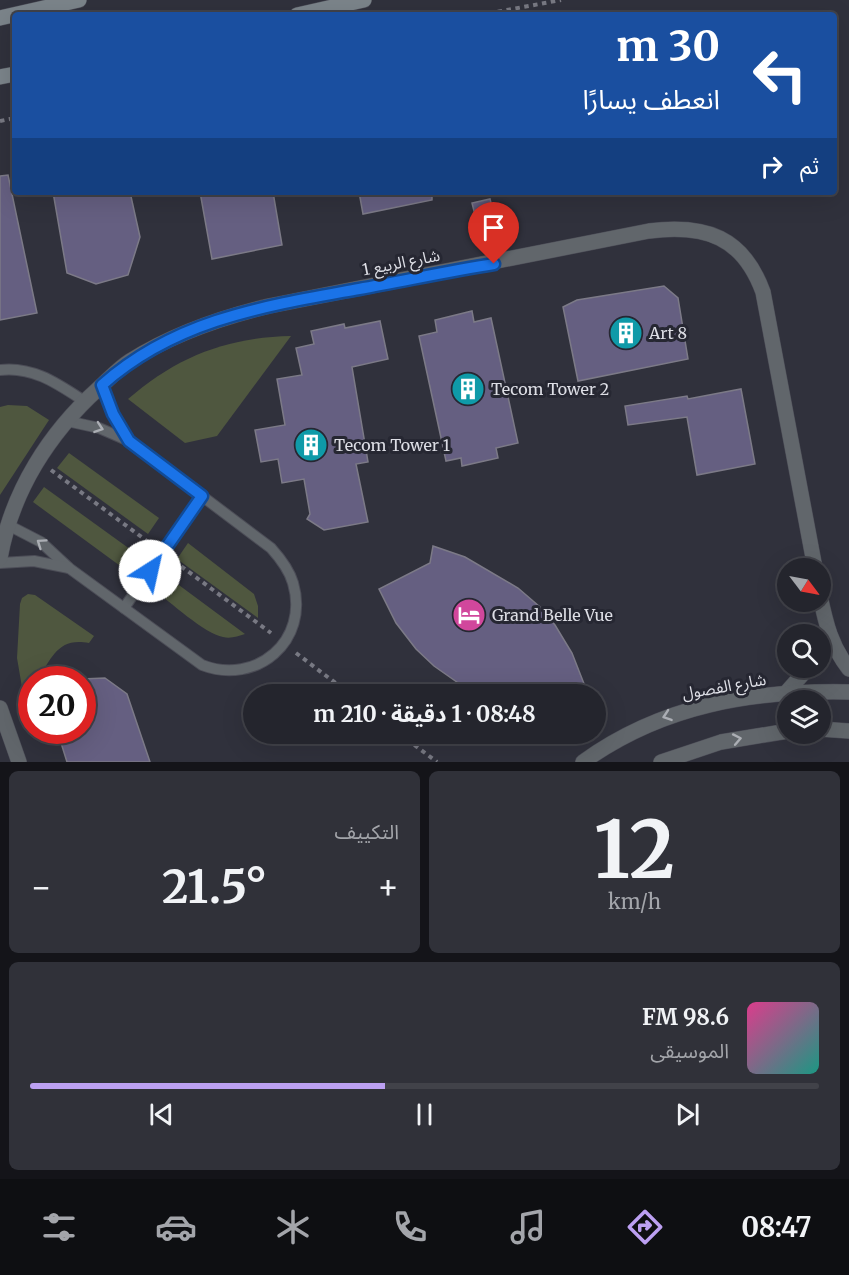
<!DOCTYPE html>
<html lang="ar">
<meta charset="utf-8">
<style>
body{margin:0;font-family:Merriweather,"Noto Sans Arabic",serif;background:#303139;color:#f1f3f6;direction:rtl;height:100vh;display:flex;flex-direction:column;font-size:22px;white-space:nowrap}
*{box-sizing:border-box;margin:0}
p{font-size:20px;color:#a3a5aa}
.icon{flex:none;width:33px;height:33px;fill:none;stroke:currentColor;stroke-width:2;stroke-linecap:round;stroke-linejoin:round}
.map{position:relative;height:762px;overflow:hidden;direction:ltr}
.panel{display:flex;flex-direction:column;gap:9px;padding:9px;background:#141419;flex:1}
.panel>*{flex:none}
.top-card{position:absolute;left:12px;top:12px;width:825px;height:183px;border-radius:6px;box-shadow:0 6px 24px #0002,0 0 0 2px #414249;direction:rtl;background:#1a4fa0;color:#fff;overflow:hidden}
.needle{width:39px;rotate:122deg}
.fabs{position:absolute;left:777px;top:558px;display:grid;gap:12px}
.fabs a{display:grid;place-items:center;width:54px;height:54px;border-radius:50%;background:#24252d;box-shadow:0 6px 24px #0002,0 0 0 2px #414249;font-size:30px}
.speed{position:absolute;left:18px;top:666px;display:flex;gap:12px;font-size:30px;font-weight:700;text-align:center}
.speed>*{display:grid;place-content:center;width:78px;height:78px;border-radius:50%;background:#24252d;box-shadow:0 6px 24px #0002,0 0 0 2px #414249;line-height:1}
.speed .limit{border:9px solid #d22;background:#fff;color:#111}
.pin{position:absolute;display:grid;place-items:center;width:51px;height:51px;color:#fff;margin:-62px -26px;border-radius:50% 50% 50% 0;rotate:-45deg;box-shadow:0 0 6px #0007}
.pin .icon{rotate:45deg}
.me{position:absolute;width:66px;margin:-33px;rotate:35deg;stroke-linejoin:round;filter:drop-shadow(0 0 4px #0008)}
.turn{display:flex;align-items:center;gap:21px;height:126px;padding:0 18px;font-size:27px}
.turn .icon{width:78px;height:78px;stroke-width:2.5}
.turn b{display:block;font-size:42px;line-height:51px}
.then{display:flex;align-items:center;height:57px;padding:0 18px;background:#0003;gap:12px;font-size:22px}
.big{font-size:45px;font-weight:700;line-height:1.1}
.panel .widget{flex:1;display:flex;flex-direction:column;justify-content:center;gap:9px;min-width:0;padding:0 21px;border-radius:9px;background:#303139}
.panel .dial{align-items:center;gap:0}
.dial b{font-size:78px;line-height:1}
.song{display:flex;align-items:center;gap:18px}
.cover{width:72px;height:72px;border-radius:9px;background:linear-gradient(135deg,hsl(330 70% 55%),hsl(170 70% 35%))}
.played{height:6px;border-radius:3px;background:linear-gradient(90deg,#bca0f2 45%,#414249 45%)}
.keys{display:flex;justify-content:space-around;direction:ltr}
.heat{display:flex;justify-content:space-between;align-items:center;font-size:33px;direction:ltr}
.panel .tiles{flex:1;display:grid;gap:9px;grid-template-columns:1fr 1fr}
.widget:last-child{grid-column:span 2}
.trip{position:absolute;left:243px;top:684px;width:363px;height:60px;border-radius:30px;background:#24252d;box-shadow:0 6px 24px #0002,0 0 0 2px #414249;font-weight:700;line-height:60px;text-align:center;direction:rtl}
.menu{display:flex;height:96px;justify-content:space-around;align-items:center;background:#0e0f12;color:#a3a5aa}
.menu .icon{width:42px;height:42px}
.menu .on{color:#bca0f2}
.menu b{font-size:27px;color:#f1f3f6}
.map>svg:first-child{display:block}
</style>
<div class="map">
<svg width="849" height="762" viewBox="0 0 849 762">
<rect width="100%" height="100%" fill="#30313c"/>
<!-- green -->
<g fill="#4f573f">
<path d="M 291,336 L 217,436 L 185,443 L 128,399 C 176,357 227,337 291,336 Z"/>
<polygon points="8,405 27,406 49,420 0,495 0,407"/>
<polygon points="69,453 159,518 148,534 57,468"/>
<polygon points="44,487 134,552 123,568 33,502"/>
<polygon points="188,543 254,594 258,606 258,618 177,559"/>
<path d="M 164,574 L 245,634 C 238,636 231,639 223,637 C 205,634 169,601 153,589 Z"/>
<path d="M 28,594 L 35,595 L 94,636 L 89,643 C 58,637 53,657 37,679 L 32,680 L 31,688 L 24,699 L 17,658 L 20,604 L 22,598 Z"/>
</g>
<!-- building -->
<g fill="#655f81" stroke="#7c7a87" stroke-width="1.5">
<polygon points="8,175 37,313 0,320 0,176"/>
<polygon points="53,192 130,192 140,237 128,275 96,284 67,273"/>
<polygon points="200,192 273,192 282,245 212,259"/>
<polygon points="359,192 432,192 432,200 363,214"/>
<polygon points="490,199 496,222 478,227 472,203"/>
<polygon points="664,286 678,298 688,359 578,381 563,307 577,300"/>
<polygon points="472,311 474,322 491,318 518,443 496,448 498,458 462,466 461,458 446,461 419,336 437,332 435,320"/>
<polygon points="380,321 388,359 352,367 368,462 356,464 368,522 324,530 307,519 310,514 304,479 282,483 278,459 261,462 255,430 285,425 277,379 302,375 296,348 314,344 311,331 344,324 345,328"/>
<polygon points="741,389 755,464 697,475 687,417 628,425 625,406 687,396 688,399"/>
<polygon points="433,546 465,557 518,588 540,607 555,625 572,653 588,694 474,694 434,666 416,649 396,623 379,589 430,563"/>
<polygon points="105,678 127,694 150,762 67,762 57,730 82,730 82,679"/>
</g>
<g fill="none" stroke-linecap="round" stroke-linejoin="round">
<!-- service casing -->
<g stroke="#4c4d57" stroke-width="12">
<g id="service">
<path d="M 0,370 C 33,366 58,384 84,401"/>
<polyline points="102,385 113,414 129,441"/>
<path d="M 8,525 L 41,542 L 69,568 L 202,665 C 256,686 310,641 293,583 C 289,569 280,558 271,548 L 129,441 L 99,428 L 67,421"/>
<polyline points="0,563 34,561 69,568"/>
<polyline points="124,608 202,496"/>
</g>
</g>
<!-- minor casing -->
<g stroke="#4c4d57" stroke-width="16">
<g id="minor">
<path d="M 0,558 C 12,491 49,433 99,388 C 109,379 119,368 130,361 C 173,334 219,318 269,306 L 649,231 C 706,224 743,237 763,292 L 815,568"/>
<path d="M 820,596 C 826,624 831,646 849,669"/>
<polyline points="785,694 808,668"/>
<polyline points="0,708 19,762"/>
</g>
</g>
<!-- tertiary casing -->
<g stroke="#4c4d57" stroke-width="16">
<g id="tertiary">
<polyline points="820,729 849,731"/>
<path d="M 583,762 C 662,705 752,690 849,692"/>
<polyline points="661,762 721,742 788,731"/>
</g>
</g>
<!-- secondary casing -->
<g stroke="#4c4d57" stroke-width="16">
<g id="secondary">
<polyline points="297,15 364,0"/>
<polyline points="0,18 79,0"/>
<polyline points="0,77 15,74"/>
</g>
</g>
<!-- path -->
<g stroke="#787983" stroke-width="4" stroke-dasharray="4.5 4.5" stroke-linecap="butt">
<polyline points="480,15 561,0"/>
<polyline points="0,121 15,118"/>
<polyline points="51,470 151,544"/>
<polyline points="174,561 271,633"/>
<polyline points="296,653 350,694"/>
<polyline points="400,734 437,762"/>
</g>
<!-- service -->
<use href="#service" stroke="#61666b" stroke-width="10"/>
<!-- minor -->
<use href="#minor" stroke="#61666b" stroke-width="15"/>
<!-- tertiary -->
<use href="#tertiary" stroke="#61666b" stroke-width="15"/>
<!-- secondary -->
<use href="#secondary" stroke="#7b848a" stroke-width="15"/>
</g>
<!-- one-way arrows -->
<defs><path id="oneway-chevron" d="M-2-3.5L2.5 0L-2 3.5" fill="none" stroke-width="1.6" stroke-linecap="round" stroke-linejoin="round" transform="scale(1.5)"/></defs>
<g stroke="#abaeb4">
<use href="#oneway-chevron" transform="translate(99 428) rotate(19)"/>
<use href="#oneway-chevron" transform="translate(41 543) rotate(-145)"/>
<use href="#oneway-chevron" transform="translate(667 716) rotate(161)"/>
<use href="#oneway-chevron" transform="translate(737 739) rotate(-11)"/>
</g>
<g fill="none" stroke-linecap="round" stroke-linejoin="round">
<!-- route casing -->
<g stroke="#114b97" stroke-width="15">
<path id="route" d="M 150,571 L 202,496 L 129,441 L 113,414 L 102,385 C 176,319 266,306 359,289 C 404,281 449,271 494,264"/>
</g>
<!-- route -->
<use href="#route" stroke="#1a73e8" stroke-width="10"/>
</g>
<!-- icons -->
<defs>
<g id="building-disc" transform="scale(1.725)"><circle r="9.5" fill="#0f9aa8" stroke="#262732"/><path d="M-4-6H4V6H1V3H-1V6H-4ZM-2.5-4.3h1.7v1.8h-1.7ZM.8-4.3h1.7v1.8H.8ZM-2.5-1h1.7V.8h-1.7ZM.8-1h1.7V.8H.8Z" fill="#fff"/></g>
<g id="hotel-disc" transform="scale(1.725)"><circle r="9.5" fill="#d1479c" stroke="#262732"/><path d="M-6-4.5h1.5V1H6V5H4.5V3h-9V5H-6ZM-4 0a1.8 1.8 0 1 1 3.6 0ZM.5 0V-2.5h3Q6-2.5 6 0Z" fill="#fff"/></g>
</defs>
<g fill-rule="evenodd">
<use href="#building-disc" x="626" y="333"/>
<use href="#building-disc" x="468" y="389"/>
<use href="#building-disc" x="311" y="445"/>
<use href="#hotel-disc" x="469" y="615"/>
</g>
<g text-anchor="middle" stroke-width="6" stroke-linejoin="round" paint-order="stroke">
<!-- street labels -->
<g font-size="16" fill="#dddee5" stroke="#262732">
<text transform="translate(401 262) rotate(-11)" y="6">شارع الربيع 1</text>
<text transform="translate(724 686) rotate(-10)" y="6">شارع الفصول</text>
</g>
<!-- poi labels -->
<g font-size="16" fill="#dddee5" stroke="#262732" text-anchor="start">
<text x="649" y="339">Art 8</text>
<text x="491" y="395">Tecom Tower 2</text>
<text x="334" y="451">Tecom Tower 1</text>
<text x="492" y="621">Grand Belle Vue</text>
</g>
</g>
</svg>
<div class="fabs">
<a><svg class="needle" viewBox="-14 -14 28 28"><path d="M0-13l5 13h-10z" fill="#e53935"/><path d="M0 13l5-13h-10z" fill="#a3a5aa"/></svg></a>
<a><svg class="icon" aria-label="search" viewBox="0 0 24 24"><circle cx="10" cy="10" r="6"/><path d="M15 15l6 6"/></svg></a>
<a><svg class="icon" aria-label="layers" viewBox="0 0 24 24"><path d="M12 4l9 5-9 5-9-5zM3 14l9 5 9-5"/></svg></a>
</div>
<div class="speed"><div class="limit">20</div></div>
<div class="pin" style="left:494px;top:264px;background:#d93025"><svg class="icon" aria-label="arrive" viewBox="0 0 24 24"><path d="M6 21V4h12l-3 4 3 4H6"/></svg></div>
<svg class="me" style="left:150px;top:571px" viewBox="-20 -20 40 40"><circle r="19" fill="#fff"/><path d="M0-13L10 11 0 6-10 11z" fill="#1a73e8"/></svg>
<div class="trip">08:48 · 1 دقيقة · 210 m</div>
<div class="top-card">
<div class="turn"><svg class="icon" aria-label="left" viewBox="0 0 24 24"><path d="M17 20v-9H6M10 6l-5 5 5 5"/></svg><div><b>30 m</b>انعطف يسارًا</div></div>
<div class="then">ثم<svg class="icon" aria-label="right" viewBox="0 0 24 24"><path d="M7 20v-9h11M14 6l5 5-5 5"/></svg></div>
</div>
</div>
<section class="panel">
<div class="tiles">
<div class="widget dial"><b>12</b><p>km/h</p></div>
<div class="widget"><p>التكييف</p>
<div class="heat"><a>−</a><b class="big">21.5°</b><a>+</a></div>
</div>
<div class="widget">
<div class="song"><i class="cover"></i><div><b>98.6 FM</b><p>الموسيقى</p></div></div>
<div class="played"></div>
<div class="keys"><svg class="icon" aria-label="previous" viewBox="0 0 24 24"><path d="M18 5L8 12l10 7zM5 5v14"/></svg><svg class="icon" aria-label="pause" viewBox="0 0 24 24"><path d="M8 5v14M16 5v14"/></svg><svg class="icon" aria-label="next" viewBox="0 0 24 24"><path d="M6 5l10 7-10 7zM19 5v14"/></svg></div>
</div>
</div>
</section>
<nav class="menu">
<b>08:47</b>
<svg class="icon on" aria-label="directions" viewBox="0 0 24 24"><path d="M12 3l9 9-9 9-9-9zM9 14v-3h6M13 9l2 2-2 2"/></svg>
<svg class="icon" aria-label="music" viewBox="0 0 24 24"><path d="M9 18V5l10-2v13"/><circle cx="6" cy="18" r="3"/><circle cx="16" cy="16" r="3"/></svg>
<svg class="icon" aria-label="phone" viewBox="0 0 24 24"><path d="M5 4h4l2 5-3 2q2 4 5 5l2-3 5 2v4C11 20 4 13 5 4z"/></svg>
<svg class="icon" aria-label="climate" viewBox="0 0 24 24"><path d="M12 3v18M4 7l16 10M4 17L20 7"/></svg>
<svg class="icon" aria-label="car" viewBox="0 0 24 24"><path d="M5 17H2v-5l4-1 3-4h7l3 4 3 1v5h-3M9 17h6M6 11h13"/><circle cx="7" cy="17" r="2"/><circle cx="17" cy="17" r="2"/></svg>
<svg class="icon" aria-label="filters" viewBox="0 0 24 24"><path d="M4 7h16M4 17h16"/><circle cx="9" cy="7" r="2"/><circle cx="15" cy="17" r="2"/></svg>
</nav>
